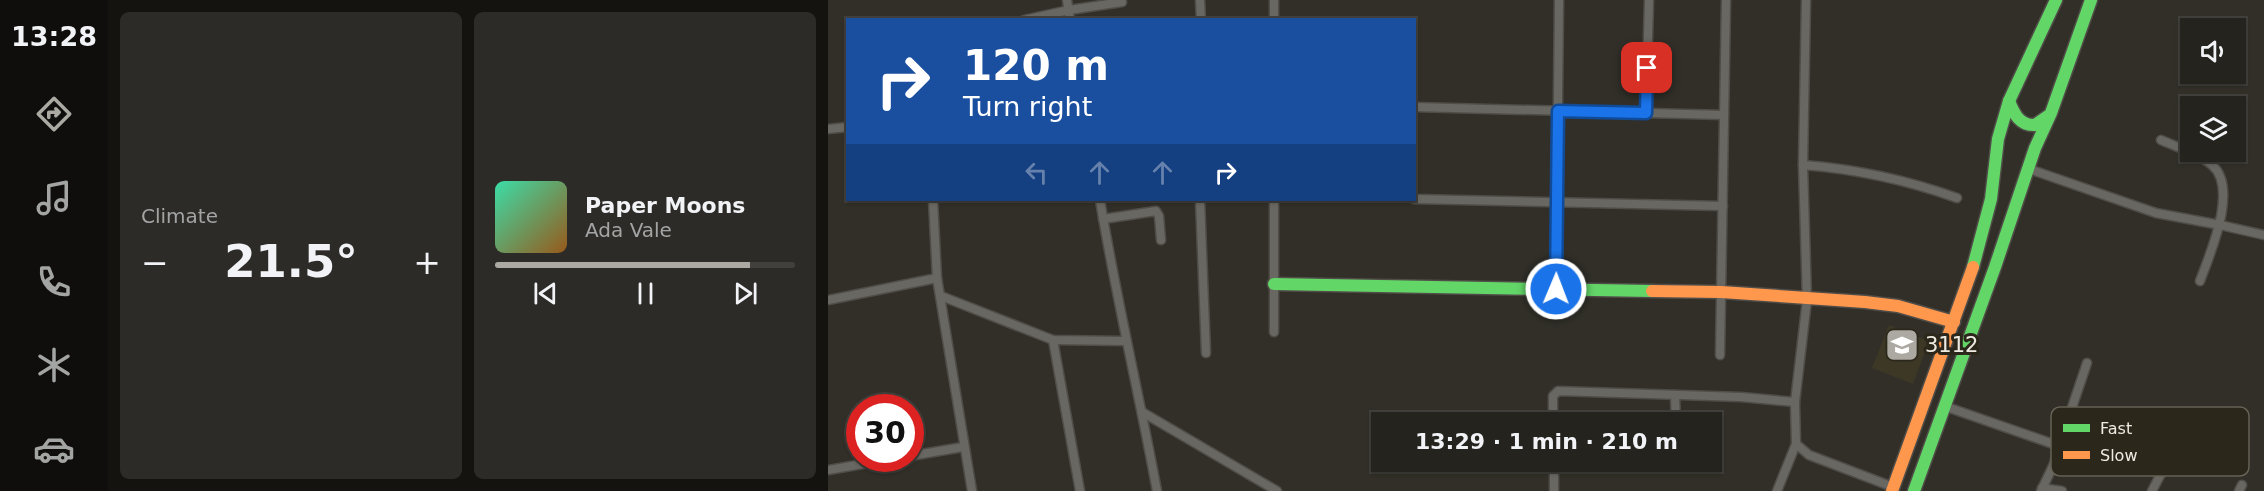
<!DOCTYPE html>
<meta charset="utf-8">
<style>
body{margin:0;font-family:"DejaVu Sans",sans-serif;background:#2d2b27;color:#f1f3f6;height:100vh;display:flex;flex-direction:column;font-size:22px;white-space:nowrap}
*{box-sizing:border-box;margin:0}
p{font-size:20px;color:#a3a4a4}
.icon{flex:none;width:33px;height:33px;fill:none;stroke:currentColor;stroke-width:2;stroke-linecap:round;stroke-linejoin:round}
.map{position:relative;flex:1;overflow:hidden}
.drawer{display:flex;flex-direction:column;gap:12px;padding:12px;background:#141310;width:720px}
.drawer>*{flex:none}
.banner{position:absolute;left:18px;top:18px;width:570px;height:183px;border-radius:0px;box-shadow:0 2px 4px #0004,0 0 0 2px #42403c;background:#1a4fa0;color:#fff;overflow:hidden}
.fabs{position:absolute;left:1352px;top:18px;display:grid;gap:12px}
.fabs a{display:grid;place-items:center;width:66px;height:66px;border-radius:0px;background:#25231e;box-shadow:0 2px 4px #0004,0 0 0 2px #42403c;font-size:30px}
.speed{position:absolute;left:18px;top:394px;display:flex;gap:12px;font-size:30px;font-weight:700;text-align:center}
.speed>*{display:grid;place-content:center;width:78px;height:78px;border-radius:50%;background:#25231e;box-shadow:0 2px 4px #0004,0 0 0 2px #42403c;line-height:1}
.speed .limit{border:9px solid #d22;background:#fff;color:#111}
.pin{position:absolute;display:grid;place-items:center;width:51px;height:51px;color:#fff;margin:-26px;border-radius:12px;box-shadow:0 3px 9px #0006}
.me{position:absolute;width:66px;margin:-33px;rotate:1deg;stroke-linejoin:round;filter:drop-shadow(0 0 4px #0008)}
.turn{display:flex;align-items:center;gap:21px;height:126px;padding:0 18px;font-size:27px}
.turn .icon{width:78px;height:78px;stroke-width:2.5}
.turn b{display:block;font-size:42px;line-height:51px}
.lanes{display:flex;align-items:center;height:57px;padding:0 18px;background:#0003;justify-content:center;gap:30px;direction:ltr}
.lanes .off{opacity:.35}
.big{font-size:45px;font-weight:800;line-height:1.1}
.drawer .widget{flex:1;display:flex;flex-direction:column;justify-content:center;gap:9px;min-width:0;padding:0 21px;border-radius:9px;background:#2d2b27}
.song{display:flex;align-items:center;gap:18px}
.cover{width:72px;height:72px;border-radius:9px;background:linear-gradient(135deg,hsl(160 70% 55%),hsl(30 70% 35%))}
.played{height:6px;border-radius:3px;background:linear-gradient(90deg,#aca9a2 85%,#42403c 85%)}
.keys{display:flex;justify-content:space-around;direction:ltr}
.heat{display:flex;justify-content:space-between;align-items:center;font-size:33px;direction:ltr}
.drawer .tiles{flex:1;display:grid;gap:12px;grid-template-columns:repeat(2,1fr)}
.trip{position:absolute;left:543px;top:412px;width:351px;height:60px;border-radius:0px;background:#25231e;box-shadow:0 2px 4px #0004,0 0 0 2px #42403c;font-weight:800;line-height:60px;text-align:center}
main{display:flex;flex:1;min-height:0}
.tab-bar{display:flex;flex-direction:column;width:108px;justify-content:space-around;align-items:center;background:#0f0e0c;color:#a3a4a4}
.tab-bar .icon{width:42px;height:42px}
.tab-bar .active{color:#aca9a2}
.tab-bar b{font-size:27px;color:#f1f3f6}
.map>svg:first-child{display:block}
</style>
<main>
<nav class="tab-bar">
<b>13:28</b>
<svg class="icon active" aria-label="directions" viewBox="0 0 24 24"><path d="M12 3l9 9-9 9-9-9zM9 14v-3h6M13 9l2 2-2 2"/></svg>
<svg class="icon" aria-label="music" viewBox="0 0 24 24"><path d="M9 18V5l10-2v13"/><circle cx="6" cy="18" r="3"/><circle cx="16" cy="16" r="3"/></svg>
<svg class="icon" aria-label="phone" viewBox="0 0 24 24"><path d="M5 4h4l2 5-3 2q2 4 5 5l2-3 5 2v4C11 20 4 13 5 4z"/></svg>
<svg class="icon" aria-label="climate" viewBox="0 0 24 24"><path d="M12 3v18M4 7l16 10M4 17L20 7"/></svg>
<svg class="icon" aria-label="car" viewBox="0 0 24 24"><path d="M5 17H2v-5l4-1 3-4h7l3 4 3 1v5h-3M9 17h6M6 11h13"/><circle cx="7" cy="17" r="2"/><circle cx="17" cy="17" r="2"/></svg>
</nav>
<section class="drawer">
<div class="tiles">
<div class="widget"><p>Climate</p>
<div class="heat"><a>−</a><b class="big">21.5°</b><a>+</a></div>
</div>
<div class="widget">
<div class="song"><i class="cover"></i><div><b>Paper Moons</b><p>Ada Vale</p></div></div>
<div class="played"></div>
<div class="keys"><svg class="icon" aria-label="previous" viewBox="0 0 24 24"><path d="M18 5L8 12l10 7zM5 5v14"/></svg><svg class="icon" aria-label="pause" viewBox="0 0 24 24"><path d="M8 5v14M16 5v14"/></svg><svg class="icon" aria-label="next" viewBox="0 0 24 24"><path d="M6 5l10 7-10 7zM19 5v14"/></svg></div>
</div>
</div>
</section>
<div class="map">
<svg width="1436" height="491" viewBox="0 0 1436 491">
<rect width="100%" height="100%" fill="#312f28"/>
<!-- built -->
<polygon fill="#3d3825" points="1061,325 1101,341 1085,384 1044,368"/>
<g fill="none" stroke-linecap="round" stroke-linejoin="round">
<!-- street casing -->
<g stroke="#504d48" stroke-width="11">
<g id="street">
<polyline points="239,0 242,20"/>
<polyline points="372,0 373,20"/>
<polyline points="446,0 446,20"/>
<polyline points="978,0 975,165 979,300 967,402 968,444 981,455 1065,487"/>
<polyline points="196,20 241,10 294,2"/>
<polyline points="586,107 896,115"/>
<polyline points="818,113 821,0"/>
<polyline points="0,129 20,127"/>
<path d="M 1333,140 C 1349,147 1371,154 1384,165 C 1411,188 1382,254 1372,281"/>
<path d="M 975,165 C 1028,169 1079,180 1129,198"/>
<polyline points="1201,169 1328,213 1392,225 1436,235"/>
<polyline points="586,199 895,206"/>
<polyline points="105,200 109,278 144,491"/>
<path d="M 272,200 C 288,297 311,394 329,491"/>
<polyline points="372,200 378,353"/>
<polyline points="446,200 446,332"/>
<polyline points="275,219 328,211 331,216 333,240"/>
<polyline points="728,289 731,0"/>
<polyline points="113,296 225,340 298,341"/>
<polyline points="0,300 109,278"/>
<polyline points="225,340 252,491"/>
<polyline points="892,355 898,0"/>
<polyline points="847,395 848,423"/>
<polyline points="1116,406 1231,446 1226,464 1213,491"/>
<polyline points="314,412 449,491"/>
<polyline points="725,423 725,396 730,391 913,397 967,402"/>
<polyline points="1231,446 1259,363"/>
<polyline points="82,456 135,447"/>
<polyline points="726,462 726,491"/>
<polyline points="0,470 63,459"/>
<polyline points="1214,488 1234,491"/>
<polyline points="949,491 968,444"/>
<polyline points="1324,491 1338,464"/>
<polyline points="1411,491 1414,485"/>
</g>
</g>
<!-- fast casing -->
<g stroke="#504d48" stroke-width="15">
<g id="fast">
<path d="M 1181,101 C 1186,114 1192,126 1207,125 L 1220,116"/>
<polyline points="1145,267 1163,199 1170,139 1181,101 1228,0"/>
<polyline points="446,284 824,291"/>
<polyline points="1086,491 1167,267 1207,148 1223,113 1263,0"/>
</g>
</g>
<!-- slow casing -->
<g stroke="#504d48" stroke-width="15">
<g id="slow">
<polyline points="824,291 893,292 1037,302 1070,306 1126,322"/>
<polyline points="1064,491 1145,267"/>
</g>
</g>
<!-- street -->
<use href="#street" stroke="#686762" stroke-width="8"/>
<!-- fast -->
<use href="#fast" stroke="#63d668" stroke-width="12"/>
<!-- slow -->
<use href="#slow" stroke="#ff974d" stroke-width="12"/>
</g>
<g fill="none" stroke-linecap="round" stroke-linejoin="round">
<!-- route casing -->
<g stroke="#114b97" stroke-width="15">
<polyline id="route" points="728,289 730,111 818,113 819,68"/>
</g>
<!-- route -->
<use href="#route" stroke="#1a73e8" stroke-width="10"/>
</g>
<!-- icons -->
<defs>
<g id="school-square" transform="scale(1.725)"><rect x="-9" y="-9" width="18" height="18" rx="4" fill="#aca9a2" stroke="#2b271a"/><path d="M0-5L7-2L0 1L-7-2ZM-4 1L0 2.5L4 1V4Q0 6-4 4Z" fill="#fff"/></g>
</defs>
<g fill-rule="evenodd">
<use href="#school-square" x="1074" y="345"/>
</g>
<g text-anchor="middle" stroke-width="6" stroke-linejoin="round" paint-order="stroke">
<!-- poi labels -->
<g font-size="21" fill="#eeebe3" stroke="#2b271a" text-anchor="start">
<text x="1097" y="352">3112</text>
</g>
</g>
<!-- legend -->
<rect x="1223" y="407" width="198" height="69" rx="9" fill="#2b271a" stroke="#666256" stroke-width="1.5"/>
<rect x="1235" y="424" width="27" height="8" fill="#63d668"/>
<rect x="1235" y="451" width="27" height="8" fill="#ff974d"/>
<g font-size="16" fill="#eeebe3">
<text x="1272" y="434">Fast</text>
<text x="1272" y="461">Slow</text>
</g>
</svg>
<div class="fabs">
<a><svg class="icon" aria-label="sound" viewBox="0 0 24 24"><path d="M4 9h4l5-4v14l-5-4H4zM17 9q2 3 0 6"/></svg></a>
<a><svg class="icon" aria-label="layers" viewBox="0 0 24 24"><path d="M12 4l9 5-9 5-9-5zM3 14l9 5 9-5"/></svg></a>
</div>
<div class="speed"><div class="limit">30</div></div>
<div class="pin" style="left:819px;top:68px;background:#d93025"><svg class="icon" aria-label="arrive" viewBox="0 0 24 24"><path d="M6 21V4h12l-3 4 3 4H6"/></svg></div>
<svg class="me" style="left:728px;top:289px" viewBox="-20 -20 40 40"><circle r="17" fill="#1a73e8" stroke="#fff" stroke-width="3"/><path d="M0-11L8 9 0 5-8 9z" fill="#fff"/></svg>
<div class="trip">13:29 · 1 min · 210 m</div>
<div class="banner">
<div class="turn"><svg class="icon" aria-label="right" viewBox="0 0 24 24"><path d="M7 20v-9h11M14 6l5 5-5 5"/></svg><div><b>120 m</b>Turn right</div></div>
<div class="lanes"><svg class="icon off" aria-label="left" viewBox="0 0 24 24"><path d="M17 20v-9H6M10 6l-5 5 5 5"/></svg><svg class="icon off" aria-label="ahead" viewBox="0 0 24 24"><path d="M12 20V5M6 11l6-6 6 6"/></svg><svg class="icon off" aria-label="ahead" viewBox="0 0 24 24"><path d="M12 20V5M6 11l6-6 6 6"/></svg><svg class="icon" aria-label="right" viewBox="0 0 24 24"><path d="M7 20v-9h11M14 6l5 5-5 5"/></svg></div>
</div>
</div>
</main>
